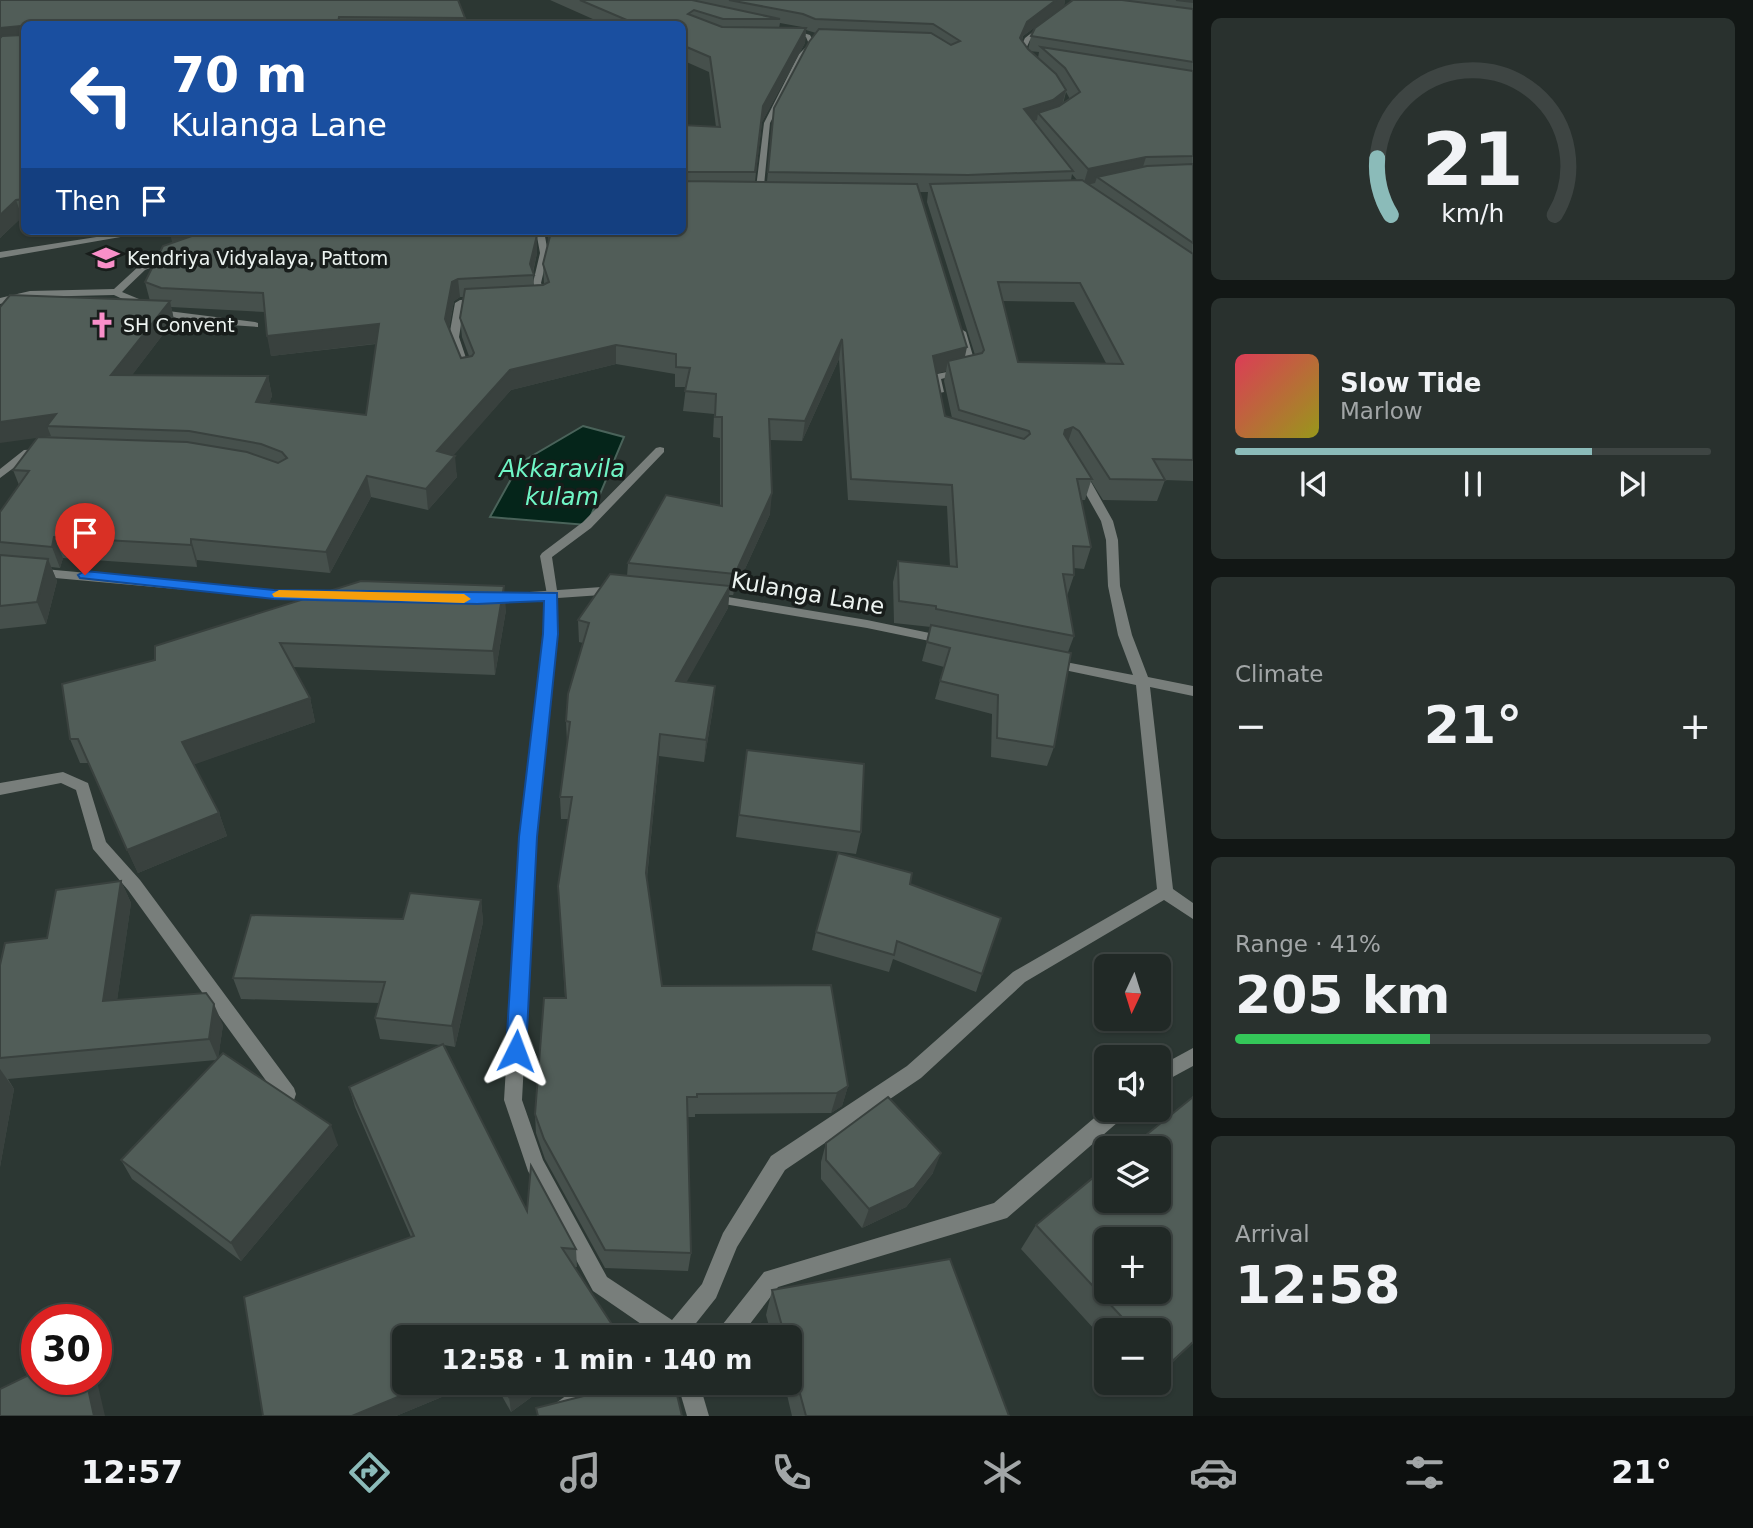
<!DOCTYPE html>
<meta charset="utf-8">
<style>
body{margin:0;font-family:"DejaVu Sans",sans-serif;background:#29312e;color:#f1f3f6;height:100vh;display:flex;flex-direction:column;font-size:26px;white-space:nowrap}
*{box-sizing:border-box;margin:0}
p{font-size:23px;color:#a2a6a7}
.icon{flex:none;width:38px;height:38px;fill:none;stroke:currentColor;stroke-width:2;stroke-linecap:round;stroke-linejoin:round}
.map{position:relative;flex:1;overflow:hidden}
.drawer{display:flex;flex-direction:column;gap:18px;padding:18px;background:#121715;width:560px}
.drawer>*{flex:none}
.hud{position:absolute;left:21px;top:21px;width:665px;height:214px;border-radius:10px;box-shadow:0 2px 5px #0004,0 0 0 2px #3e4543;background:#1a4fa0;color:#fff;overflow:hidden}
.needle{width:46px;rotate:184deg}
.controls{position:absolute;left:1094px;top:954px;display:grid;gap:14px}
.controls a{display:grid;place-items:center;width:77px;height:77px;border-radius:10px;background:#212926;box-shadow:0 2px 5px #0004,0 0 0 2px #3e4543;font-size:35px}
.speed{position:absolute;left:21px;top:1304px;display:flex;gap:14px;font-size:35px;font-weight:700;text-align:center}
.speed>*{display:grid;place-content:center;width:91px;height:91px;border-radius:50%;background:#212926;box-shadow:0 2px 5px #0004,0 0 0 2px #3e4543;line-height:1}
.speed .limit{border:10px solid #d22;background:#fff;color:#111}
.pin{position:absolute;display:grid;place-items:center;width:60px;height:60px;color:#fff;margin:-72px -30px;border-radius:50% 50% 50% 0;rotate:-45deg;box-shadow:0 0 7px #0007}
.pin .icon{rotate:45deg}
.me{position:absolute;width:77px;margin:-38px;rotate:3deg;stroke-linejoin:round;filter:drop-shadow(0 0 5px #0008)}
.turn{display:flex;align-items:center;gap:24px;height:147px;padding:0 35px;font-size:32px}
.turn .icon{width:91px;height:91px;stroke-width:2.5}
.turn b{display:block;font-size:49px;line-height:60px}
.then{display:flex;align-items:center;height:66px;padding:0 35px;background:#0003;gap:14px;font-size:26px}
.big{font-size:52px;font-weight:700;line-height:1.1}
.drawer .tile{flex:1;display:flex;flex-direction:column;justify-content:center;gap:10px;min-width:0;padding:0 24px;border-radius:10px;background:#29312e}
.drawer .dial{align-items:center;gap:0}
.dial svg{height:182px;overflow:visible;fill:none;stroke:#3e4543;stroke-width:7;stroke-linecap:round;text-anchor:middle}
.dial text{fill:#f1f3f6;stroke:none}
.song{display:flex;align-items:center;gap:21px}
.cover{width:84px;height:84px;border-radius:10px;background:linear-gradient(135deg,hsl(350 70% 55%),hsl(60 70% 35%))}
.played{height:7px;border-radius:4px;background:linear-gradient(90deg,#8bbbb9 75%,#3e4543 75%)}
.keys{display:flex;justify-content:space-around;direction:ltr}
.heat{display:flex;justify-content:space-between;align-items:center;font-size:38px;direction:ltr}
.charge{height:10px;border-radius:5px;background:linear-gradient(90deg,#34c759 41%,#3e4543 0)}
.trip{position:absolute;left:392px;top:1325px;width:410px;height:70px;border-radius:10px;background:#212926;box-shadow:0 2px 5px #0004,0 0 0 2px #3e4543;font-weight:700;line-height:70px;text-align:center}
.menu{display:flex;height:112px;justify-content:space-around;align-items:center;background:#0d100f;color:#a2a6a7}
.menu .icon{width:49px;height:49px}
.menu .active{color:#8bbbb9}
.menu b{font-size:32px;color:#f1f3f6}
main{display:flex;flex:1;min-height:0}
.map>svg:first-child{display:block}
</style>
<main>
<div class="map">
<svg width="1193" height="1416" viewBox="0 0 1193 1416">
<rect width="100%" height="100%" fill="#2c3733"/>
<!-- water -->
<polygon fill="#05251a" stroke="#4a635a" stroke-width="2" points="583,426 624,437 587,525 490,517 520,463"/>
<g fill="none" stroke-linecap="round" stroke-linejoin="round">
<!-- service -->
<g fill="#787e7b" fill-rule="evenodd">
<polygon points="135,231 155,231 0,258 0,252"/>
<polygon points="660,447 664,448 664,452 591,528 552,557 558,597 552,601 548,600 540,556 542,553 583,522 656,448"/>
<polygon points="42,449 47,452 46,454 31,455 0,478 0,469 24,450"/>
</g>
<!-- minor -->
<g fill="#787e7b" fill-rule="evenodd">
<polygon points="1043,24 1048,25 1030,40 1025,51 1031,60 1026,61 1019,51 1025,38"/>
<polygon points="787,28 810,35 815,44 805,55 770,123 763,196 759,198 755,196 764,123 799,54 809,44 806,37 785,31"/>
<polygon points="536,231 544,231 548,253 541,283 548,298 543,301 534,298 538,296 533,283 540,253"/>
<polygon points="172,252 176,255 175,257 145,270 122,292 168,311 255,322 258,323 258,327 201,323 166,316 146,310 114,295 30,297 0,304 0,298 30,291 114,289 139,266"/>
<polygon points="460,300 481,299 486,302 481,305 464,306 459,337 468,364 463,367 458,364 449,337 455,303"/>
<polygon points="961,329 966,332 977,370 941,379 944,392 935,394 931,377 932,375 967,368 956,332"/>
<polygon points="1080,470 1086,473 1113,521 1118,540 1120,586 1132,635 1148,677 1193,686 1193,696 1150,687 1173,889 1193,903 1193,919 1164,900 1025,982 921,1078 785,1170 737,1247 716,1298 685,1337 660,1337 593,1291 528,1171 504,1100 520,837 544,634 546,599 487,603 481,599 487,595 616,586 622,590 616,594 558,598 558,634 536,837 522,1100 543,1160 607,1277 672,1320 702,1284 723,1233 771,1156 907,1066 1013,972 1157,889 1136,685 1050,667 1043,663 1050,659 1133,675 1118,635 1108,586 1106,540 1101,521 1074,473"/>
<polygon points="0,565 274,590 333,592 339,596 333,600 274,598 0,573"/>
<polygon points="710,594 867,620 944,636 951,640 944,644 867,628 706,601 704,598"/>
<polygon points="63,772 88,783 106,842 140,880 294,1088 296,1094 294,1100 287,1103 280,1100 128,890 93,849 76,790 61,783 0,795 0,783"/>
<polygon points="1193,1048 1193,1066 1158,1085 1158,1067"/>
<polygon points="1106,1108 1127,1110 1125,1116 1007,1218 778,1287 740,1337 716,1337 719,1329 764,1272 994,1203"/>
<polygon points="585,1382 616,1382 613,1390 576,1416 546,1416 549,1408"/>
<polygon points="677,1382 699,1382 709,1416 687,1416"/>
</g>
</g>
<!-- wall -->
<g fill="#46504c" fill-rule="evenodd">
<polygon points="0,0 465,18 466,24 24,24 24,217 22,217 0,238"/>
<path d="M 550,0 L 1065,0 L 1064,6 L 1023,36 L 1022,41 L 1028,50 L 1031,36 L 1073,0 L 1193,0 L 1193,481 L 1165,480 L 1157,501 L 1103,500 L 1091,481 L 1085,500 L 1081,500 L 1091,547 L 1084,569 L 1074,568 L 1074,575 L 1067,596 L 1074,636 L 1068,652 L 1054,747 L 1047,766 L 991,757 L 992,714 L 935,699 L 944,667 L 922,661 L 931,627 L 894,623 L 893,582 L 898,561 L 950,566 L 947,506 L 848,500 L 839,359 L 802,441 L 770,440 L 770,514 L 733,595 L 729,595 L 728,608 L 686,682 L 715,686 L 713,708 L 704,762 L 659,756 L 647,878 L 662,986 L 848,1086 L 842,1106 L 831,1113 L 695,1114 L 695,1117 L 688,1117 L 691,1253 L 688,1271 L 605,1268 L 545,1159 L 536,1133 L 535,1114 L 565,998 L 558,886 L 568,819 L 561,819 L 560,797 L 567,743 L 566,721 L 583,643 L 579,642 L 578,620 L 627,576 L 628,563 L 720,506 L 720,438 L 713,437 L 714,414 L 683,411 L 686,387 L 675,387 L 675,374 L 616,364 L 511,390 L 453,455 L 457,477 L 428,510 L 371,497 L 330,573 L 197,560 L 197,567 L 63,558 L 60,568 L 51,567 L 57,581 L 46,624 L 0,629 L 0,512 L 19,485 L 13,470 L 150,301 L 145,282 L 172,243 L 537,235 L 537,253 L 533,273 L 534,285 L 544,284 L 543,264 L 549,242 L 547,231 L 682,231 L 682,125 L 716,127 L 709,72 L 682,60 L 682,24 L 604,24 ZM 780,23 L 802,27 L 804,28 L 779,28 ZM 806,30 L 816,33 L 774,108 L 767,182 L 755,182 L 762,122 L 805,43 ZM 1029,51 L 1039,52 L 1038,58 ZM 1066,92 L 1070,99 L 1063,104 ZM 1072,174 L 1077,180 L 1071,180 ZM 919,192 L 928,192 L 927,202 L 975,355 L 965,357 ZM 460,297 L 463,297 L 460,318 L 462,337 L 469,356 L 461,358 L 449,328 L 454,301 ZM 1002,301 L 1074,302 L 1106,363 L 1018,362 ZM 171,307 L 265,312 L 271,356 L 376,344 L 366,415 L 269,403 L 272,396 L 268,376 L 132,375 L 174,320 ZM 946,371 L 944,381 L 952,418 L 945,416 L 936,373 Z"/>
<polygon points="506,610 495,675 293,667 310,698 315,722 194,764 219,813 227,836 138,873 88,763 80,763 70,739 155,660"/>
<polygon points="747,750 861,832 856,854 736,837"/>
<polygon points="121,881 131,903 117,1000 223,1025 218,1058 338,1145 241,1261 132,1179 121,1160 216,1060 8,1079 14,1089 0,1167 0,965 47,938"/>
<polygon points="910,884 982,974 976,992 893,959 889,972 812,950 816,932"/>
<polygon points="481,900 483,922 455,1047 444,1045 527,1211 576,1249 577,1267 574,1267 404,1337 404,1382 478,1382 396,1416 411,1237 355,1107 349,1087 440,1045 380,1039 375,1018 380,1003 241,999 233,978"/>
<polygon points="826,1143 933,1173 906,1207 862,1228 821,1179 821,1162"/>
<polygon points="1036,1225 1193,1343 1158,1376 1158,1330 1106,1330 1106,1342 1021,1249"/>
<polygon points="772,1290 1009,1416 792,1416 784,1382 789,1382 789,1337 772,1337 766,1315"/>
<polygon points="494,1382 552,1382 511,1412"/>
<polygon points="1143,1382 1152,1382 1147,1387"/>
</g>
<!-- shaded-wall -->
<g fill="#39413e">
<polygon points="1056,0 1065,0 1064,6 1023,36 1017,52 1020,38 1027,22"/>
<polygon points="20,26 24,40 0,42 0,28"/>
<polygon points="806,28 805,43 762,122 754,189 763,106"/>
<polygon points="1066,90 1062,105 1038,113 1037,120 1020,125 1024,109"/>
<polygon points="1146,157 1141,173 1097,177 1095,183 1083,186 1088,169"/>
<polygon points="16,200 22,217 0,238 0,215"/>
<polygon points="176,231 231,231 174,251 170,233"/>
<polygon points="537,235 537,253 532,275 530,264"/>
<polygon points="458,279 460,297 454,301 447,338 445,319 452,282"/>
<polygon points="170,301 174,320 117,395 111,375"/>
<polygon points="379,324 381,343 271,356 267,336"/>
<polygon points="842,339 839,359 802,441 805,421"/>
<polygon points="616,345 616,364 511,390 439,472 437,451 510,370"/>
<polygon points="967,347 963,366 948,361 946,371 929,376 933,356"/>
<polygon points="268,376 272,396 261,422 256,402"/>
<polygon points="56,414 47,426 51,436 0,443 0,422"/>
<polygon points="1073,427 1066,448 1059,451 1065,430"/>
<polygon points="455,456 457,477 428,510 426,489"/>
<polygon points="367,476 371,497 330,573 326,552"/>
<polygon points="772,493 770,514 733,595 735,574"/>
<polygon points="54,537 63,558 60,568 52,547"/>
<polygon points="191,539 197,560 197,567 191,545"/>
<polygon points="48,559 57,581 46,624 37,602"/>
<polygon points="504,586 506,610 495,675 493,651"/>
<polygon points="730,586 728,608 675,703 676,681"/>
<polygon points="715,686 713,708 704,762 706,740"/>
<polygon points="310,698 315,722 190,766 182,742"/>
<polygon points="660,734 659,756 645,894 646,873"/>
<polygon points="219,813 227,836 138,873 127,850"/>
<polygon points="121,881 131,903 114,1022 103,1001"/>
<polygon points="481,900 483,922 455,1047 452,1026"/>
<polygon points="214,1004 223,1025 218,1060 209,1039"/>
<polygon points="0,1069 14,1089 0,1167"/>
<polygon points="848,1086 842,1106 831,1113 837,1093"/>
<polygon points="331,1125 338,1145 241,1261 231,1243"/>
<polygon points="941,1153 933,1173 906,1207 862,1228 869,1209"/>
<polygon points="611,1323 611,1337 591,1337"/>
<polygon points="1193,1342 1193,1343 1158,1376 1167,1366"/>
<polygon points="96,1377 105,1416 94,1416 86,1379 96,1379"/>
<polygon points="434,1382 478,1382 396,1416 352,1416"/>
<polygon points="529,1382 552,1382 511,1412 509,1397"/>
</g>
<!-- building -->
<g fill="#515d58" stroke="#39413e" stroke-width="2" fill-rule="evenodd">
<polygon points="0,0 458,0 465,18 339,17 338,24 24,24 24,199 16,200 0,215 0,38 2,36 22,35 20,26 0,28"/>
<polygon points="580,0 692,0 780,19 723,19 694,10 688,14 722,27 806,28 763,106 755,172 682,172 682,125 720,127 710,57 682,45 682,24 636,24"/>
<polygon points="729,0 1056,0 1027,22 1020,38 1028,49 1056,74 1066,90 1053,100 1024,109 1073,171 968,175 768,172 774,108 809,42 819,29 931,33 951,45 960,41 933,24 815,19 803,14"/>
<polygon points="1073,0 1122,0 1193,9 1193,62 1031,36 1035,28"/>
<polygon points="1176,0 1193,0 1193,2"/>
<polygon points="1041,47 1193,71 1193,156 1146,157 1088,169 1038,113 1059,106 1080,92 1065,68"/>
<polygon points="1193,164 1193,243 1097,177 1147,166"/>
<path d="M 682,179 L 683,181 L 917,184 L 967,347 L 933,356 L 945,416 L 1024,439 L 1030,434 L 1029,431 L 959,410 L 948,361 L 982,353 L 984,350 L 930,184 L 1082,180 L 1193,254 L 1193,460 L 1153,459 L 1165,480 L 1110,479 L 1079,431 L 1073,427 L 1065,430 L 1064,434 L 1092,479 L 1077,479 L 1091,547 L 1073,546 L 1074,575 L 1063,574 L 1074,636 L 936,609 L 936,606 L 899,601 L 898,561 L 957,567 L 952,485 L 851,479 L 842,339 L 805,421 L 769,419 L 772,493 L 735,574 L 628,563 L 666,495 L 722,506 L 722,417 L 715,417 L 716,394 L 685,391 L 690,368 L 676,367 L 676,354 L 616,345 L 510,370 L 437,451 L 455,456 L 426,489 L 367,476 L 326,552 L 191,539 L 191,545 L 54,537 L 52,547 L 0,542 L 0,512 L 29,471 L 13,470 L 38,437 L 187,442 L 247,452 L 278,463 L 287,458 L 282,452 L 261,444 L 189,431 L 47,426 L 56,414 L 0,422 L 0,307 L 10,295 L 170,301 L 111,375 L 268,376 L 256,402 L 366,415 L 379,324 L 267,336 L 263,293 L 161,288 L 145,282 L 163,246 L 206,231 L 536,231 L 537,235 L 530,264 L 534,275 L 458,279 L 452,282 L 445,319 L 461,358 L 472,356 L 474,353 L 460,318 L 465,289 L 543,285 L 549,282 L 543,264 L 550,236 L 549,231 L 682,231 ZM 998,282 L 1080,283 L 1123,364 L 1018,362 Z"/>
<polygon points="0,555 48,559 37,602 0,606"/>
<polygon points="610,574 730,586 676,681 715,686 706,740 660,734 646,873 662,986 831,985 848,1086 837,1093 697,1094 697,1097 687,1097 691,1253 605,1250 544,1139 535,1114 544,998 566,998 558,886 572,797 560,797 570,722 566,721 568,694 589,623 578,620"/>
<polygon points="361,581 504,586 493,651 280,643 310,698 182,742 219,813 127,850 78,739 70,739 62,684 155,660 155,646"/>
<polygon points="931,625 1071,653 1054,747 997,738 998,695 940,681 950,648 927,642"/>
<polygon points="747,750 864,764 861,832 739,815"/>
<polygon points="838,853 912,873 910,884 1001,918 982,974 897,941 894,955 816,932"/>
<polygon points="121,881 103,1001 206,993 214,1004 209,1039 0,1058 0,965 5,943 47,938 56,890"/>
<polygon points="410,893 481,900 452,1026 375,1018 385,982 233,978 251,915 403,919"/>
<polygon points="443,1044 527,1211 531,1166 576,1249 562,1248 611,1323 591,1337 404,1337 404,1382 434,1382 352,1416 263,1416 244,1297 414,1236 349,1087"/>
<polygon points="223,1053 331,1125 231,1243 121,1160"/>
<polygon points="888,1097 941,1153 914,1188 869,1209 826,1160 826,1143"/>
<path d="M 1193,1097 L 1193,1342 L 1167,1366 L 1158,1357 L 1158,1330 L 1134,1330 L 1036,1225 L 1106,1167 L 1106,1200 L 1158,1200 L 1158,1148 L 1130,1148 ZM 1106,1239 L 1158,1239 L 1158,1292 L 1106,1292 Z"/>
<polygon points="950,1259 1009,1416 806,1416 789,1353 789,1337 785,1337 772,1290"/>
<polygon points="37,1371 37,1379 86,1379 94,1416 0,1416 0,1389"/>
<polygon points="501,1382 529,1382 509,1397"/>
<polygon points="639,1382 674,1382 682,1416 538,1416 536,1408"/>
</g>
<!-- route -->
<polygon fill="#1a73e8" stroke="#114b97" stroke-width="2" points="85,571 274,590 557,593 558,634 537,837 526,1051 523,1058 516,1061 509,1058 506,1051 519,837 543,634 544,601 477,604 274,599 80,578 78,575"/>
<!-- slow -->
<polygon fill="#f59e0b" points="279,590 464,594 471,599 464,603 274,597 272,594"/>
<!-- icons -->
<defs>
<g id="school-bare" transform="scale(2.1)"><path d="M0-5L7-2L0 1L-7-2ZM-4 1L0 2.5L4 1V4Q0 6-4 4Z" fill="#f98fc9" stroke="#181d1b" stroke-width="2.5" paint-order="stroke"/></g>
<g id="church-bare" transform="scale(2.1)"><path d="M-1.2-6h2.4v3.5h3.3v2.4h-3.3V6h-2.4V-.1h-3.3v-2.4h3.3Z" fill="#f98fc9" stroke="#181d1b" stroke-width="2.5" paint-order="stroke"/></g>
</defs>
<g fill-rule="evenodd">
<use href="#school-bare" x="106" y="258"/>
<use href="#church-bare" x="102" y="325"/>
</g>
<g text-anchor="middle" stroke-width="7" stroke-linejoin="round" paint-order="stroke">
<!-- far-poi labels -->
<g font-size="19" fill="#ecf3f0" stroke="#181d1b" text-anchor="start">
<text x="127" y="265">Kendriya Vidyalaya, Pattom</text>
<text x="123" y="332">SH Convent</text>
</g>
<!-- street labels -->
<g font-size="23" fill="#ecf3f0" stroke="#181d1b">
<text transform="translate(808 593) rotate(10)" y="8">Kulanga Lane</text>
</g>
<!-- water labels -->
<g font-size="24" font-style="italic" fill="#6ff5c5" stroke="#181d1b">
<text x="562" y="477">Akkaravila<tspan x="562" dy="28">kulam</tspan></text>
</g>
</g>
</svg>
<div class="controls">
<a><svg class="needle" viewBox="-14 -14 28 28"><path d="M0-13l5 13h-10z" fill="#e53935"/><path d="M0 13l5-13h-10z" fill="#a2a6a7"/></svg></a>
<a><svg class="icon" aria-label="sound" viewBox="0 0 24 24"><path d="M4 9h4l5-4v14l-5-4H4zM17 9q2 3 0 6"/></svg></a>
<a><svg class="icon" aria-label="layers" viewBox="0 0 24 24"><path d="M12 4l9 5-9 5-9-5zM3 14l9 5 9-5"/></svg></a>
<a>+</a>
<a>−</a>
</div>
<div class="speed"><div class="limit">30</div></div>
<div class="pin" style="left:85px;top:575px;background:#d93025"><svg class="icon" aria-label="arrive" viewBox="0 0 24 24"><path d="M6 21V4h12l-3 4 3 4H6"/></svg></div>
<svg class="me" style="left:516px;top:1051px" viewBox="-20 -20 40 40"><path d="M0-17L14 15 0 8-14 15z" fill="#1a73e8" stroke="#fff" stroke-width="4"/></svg>
<div class="trip">12:58 · 1 min · 140 m</div>
<div class="hud">
<div class="turn"><svg class="icon" aria-label="left" viewBox="0 0 24 24"><path d="M17 20v-9H6M10 6l-5 5 5 5"/></svg><div><b>70 m</b>Kulanga Lane</div></div>
<div class="then">Then<svg class="icon" aria-label="arrive" viewBox="0 0 24 24"><path d="M6 21V4h12l-3 4 3 4H6"/></svg></div>
</div>
</div>
<section class="drawer">
<div class="tile dial"><svg viewBox="0 0 100 80">
<path d="M14 69A42 42 0 1 1 86 69"/>
<path d="M14 69A42 42 0 0 1 8 44" stroke="#8bbbb9"/>
<text x="50" y="56" font-size="32" font-weight="700">21</text>
<text x="50" y="72" font-size="11">km/h</text>
</svg></div>
<div class="tile">
<div class="song"><i class="cover"></i><div><b>Slow Tide</b><p>Marlow</p></div></div>
<div class="played"></div>
<div class="keys"><svg class="icon" aria-label="previous" viewBox="0 0 24 24"><path d="M18 5L8 12l10 7zM5 5v14"/></svg><svg class="icon" aria-label="pause" viewBox="0 0 24 24"><path d="M8 5v14M16 5v14"/></svg><svg class="icon" aria-label="next" viewBox="0 0 24 24"><path d="M6 5l10 7-10 7zM19 5v14"/></svg></div>
</div>
<div class="tile"><p>Climate</p>
<div class="heat"><a>−</a><b class="big">21°</b><a>+</a></div>
</div>
<div class="tile"><p>Range · 41%</p><b class="big">205 km</b><div class="charge"></div></div>
<div class="tile"><p>Arrival</p><b class="big">12:58</b></div>
</section>
</main>
<nav class="menu">
<b>12:57</b>
<svg class="icon active" aria-label="directions" viewBox="0 0 24 24"><path d="M12 3l9 9-9 9-9-9zM9 14v-3h6M13 9l2 2-2 2"/></svg>
<svg class="icon" aria-label="music" viewBox="0 0 24 24"><path d="M9 18V5l10-2v13"/><circle cx="6" cy="18" r="3"/><circle cx="16" cy="16" r="3"/></svg>
<svg class="icon" aria-label="phone" viewBox="0 0 24 24"><path d="M5 4h4l2 5-3 2q2 4 5 5l2-3 5 2v4C11 20 4 13 5 4z"/></svg>
<svg class="icon" aria-label="climate" viewBox="0 0 24 24"><path d="M12 3v18M4 7l16 10M4 17L20 7"/></svg>
<svg class="icon" aria-label="car" viewBox="0 0 24 24"><path d="M5 17H2v-5l4-1 3-4h7l3 4 3 1v5h-3M9 17h6M6 11h13"/><circle cx="7" cy="17" r="2"/><circle cx="17" cy="17" r="2"/></svg>
<svg class="icon" aria-label="filters" viewBox="0 0 24 24"><path d="M4 7h16M4 17h16"/><circle cx="9" cy="7" r="2"/><circle cx="15" cy="17" r="2"/></svg>
<b>21°</b>
</nav>
